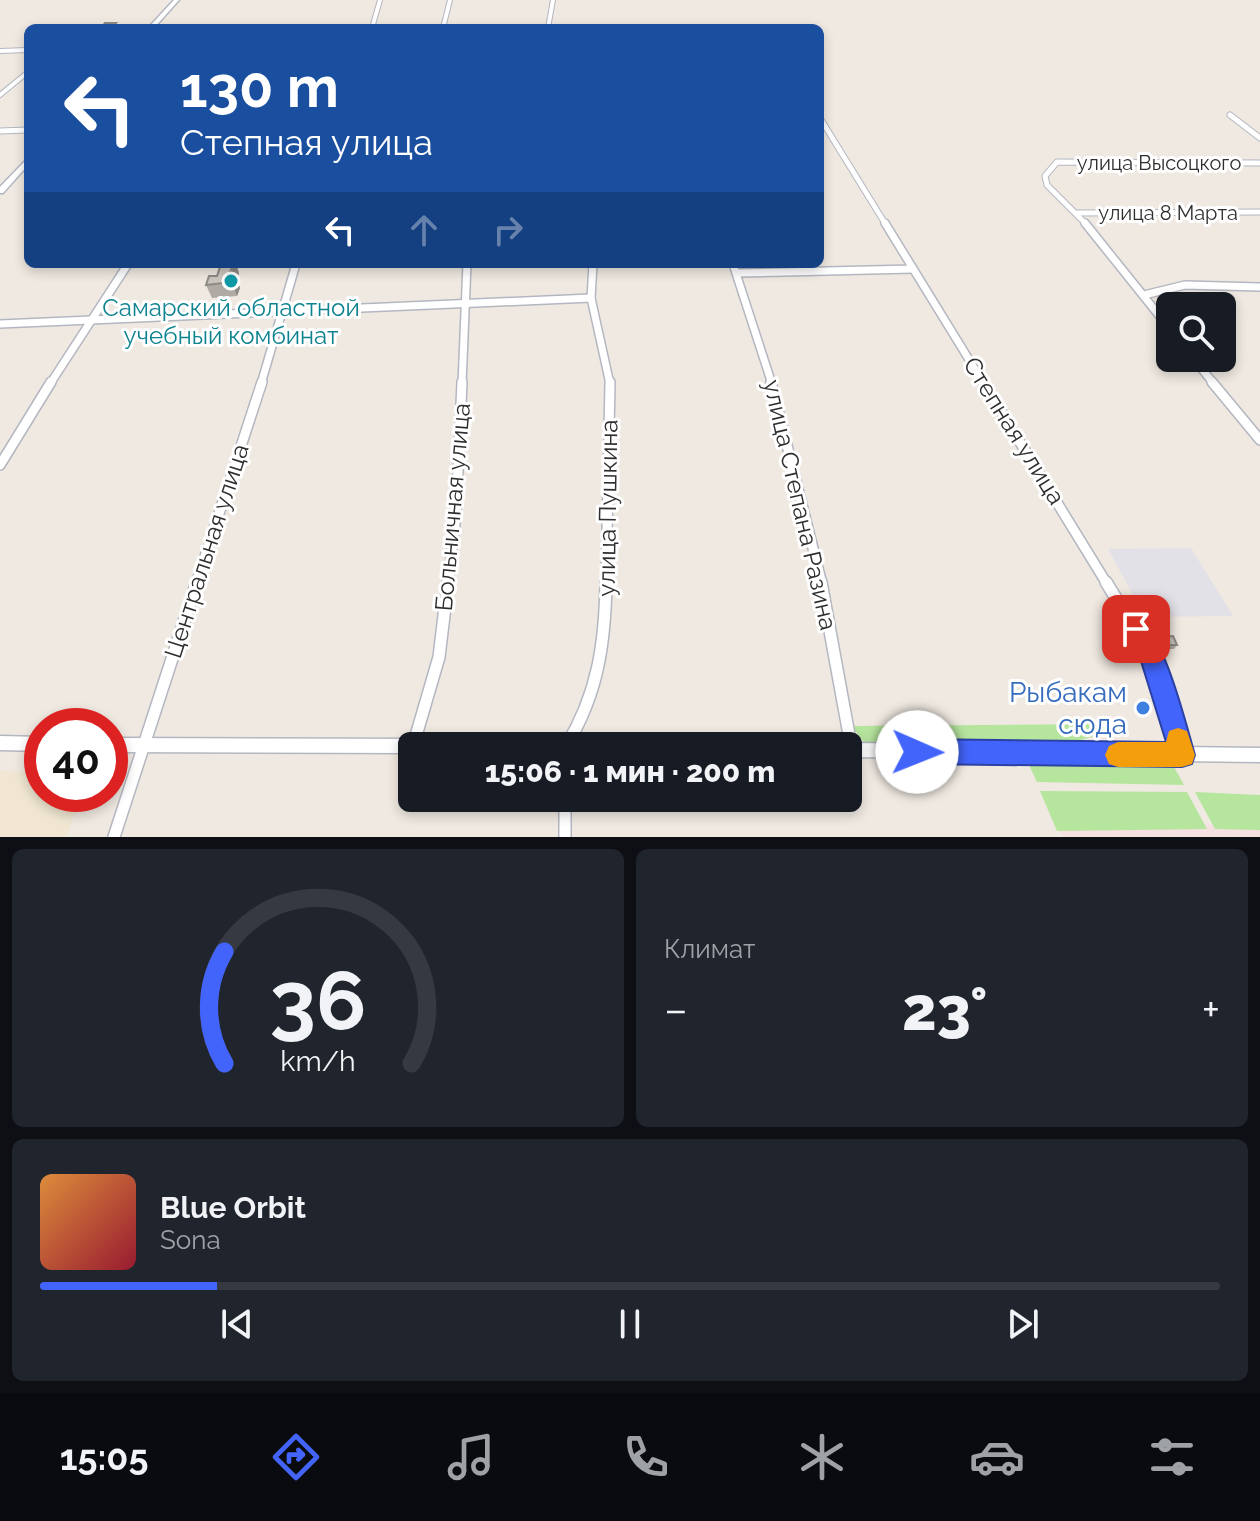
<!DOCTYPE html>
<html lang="ru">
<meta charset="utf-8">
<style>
body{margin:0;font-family:Raleway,sans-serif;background:#20242c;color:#f1f3f6;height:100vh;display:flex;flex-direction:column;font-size:30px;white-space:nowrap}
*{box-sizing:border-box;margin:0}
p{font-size:26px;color:#9ea1a6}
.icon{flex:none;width:44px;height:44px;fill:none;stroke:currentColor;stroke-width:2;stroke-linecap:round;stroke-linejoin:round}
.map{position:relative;height:837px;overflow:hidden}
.panel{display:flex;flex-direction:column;gap:12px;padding:12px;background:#0d0f14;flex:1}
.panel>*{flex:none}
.banner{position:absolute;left:24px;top:24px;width:800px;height:244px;border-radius:12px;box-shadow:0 4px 12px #0003;background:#1a4fa0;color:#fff;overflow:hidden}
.controls{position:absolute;left:1156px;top:292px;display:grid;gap:16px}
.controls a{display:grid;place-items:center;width:80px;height:80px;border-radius:12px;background:#171b24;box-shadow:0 4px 12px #0003;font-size:40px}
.speed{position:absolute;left:24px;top:708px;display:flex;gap:16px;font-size:40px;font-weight:700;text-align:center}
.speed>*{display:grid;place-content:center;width:104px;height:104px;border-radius:50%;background:#171b24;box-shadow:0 4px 12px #0003;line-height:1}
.speed .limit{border:12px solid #d22;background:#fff;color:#111}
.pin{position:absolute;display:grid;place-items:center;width:68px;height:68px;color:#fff;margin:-34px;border-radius:16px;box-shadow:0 4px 12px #0006}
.me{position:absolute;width:88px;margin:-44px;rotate:91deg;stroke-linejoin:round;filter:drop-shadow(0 0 6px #0008)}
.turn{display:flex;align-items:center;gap:28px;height:168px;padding:0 24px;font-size:36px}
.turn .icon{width:104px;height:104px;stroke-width:2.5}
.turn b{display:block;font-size:56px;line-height:68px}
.lanes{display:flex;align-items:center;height:76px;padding:0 24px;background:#0003;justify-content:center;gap:40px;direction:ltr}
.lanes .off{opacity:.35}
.big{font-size:60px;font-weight:800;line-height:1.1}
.panel .widget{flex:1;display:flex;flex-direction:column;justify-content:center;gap:12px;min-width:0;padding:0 28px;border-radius:12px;background:#20242c}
.panel .dial{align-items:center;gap:0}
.dial svg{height:208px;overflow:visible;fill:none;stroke:#363941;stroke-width:7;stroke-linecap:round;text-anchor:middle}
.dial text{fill:#f1f3f6;stroke:none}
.song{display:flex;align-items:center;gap:24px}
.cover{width:96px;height:96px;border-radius:12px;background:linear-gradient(135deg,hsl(30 70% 55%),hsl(350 70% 35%))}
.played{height:8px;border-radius:4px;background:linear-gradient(90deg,#4264fb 15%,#363941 15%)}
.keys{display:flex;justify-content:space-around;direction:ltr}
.heat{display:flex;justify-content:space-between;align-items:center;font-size:44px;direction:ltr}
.panel .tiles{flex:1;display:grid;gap:12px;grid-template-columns:1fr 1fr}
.widget:last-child{grid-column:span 2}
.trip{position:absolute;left:398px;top:732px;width:464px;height:80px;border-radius:12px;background:#171b24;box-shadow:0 4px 12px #0003;font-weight:800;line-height:80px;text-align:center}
.tabs{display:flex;height:128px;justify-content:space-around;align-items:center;background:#090b0e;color:#9ea1a6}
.tabs .icon{width:56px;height:56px}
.tabs .active{color:#4264fb}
.tabs b{font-size:36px;color:#f1f3f6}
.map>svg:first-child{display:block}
</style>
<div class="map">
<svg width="1260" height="837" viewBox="0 0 1260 837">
<rect width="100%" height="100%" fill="#efe9e1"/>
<!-- industrial -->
<polygon fill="#e3e1e8" points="1191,548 1233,616 1145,617 1108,549"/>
<!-- education -->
<polygon fill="#f0e6d1" points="0,771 42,772 42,794 82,794 66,837 0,837"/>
<!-- medical -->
<polygon fill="#f5dfe0" points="1055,818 1260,827 1260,837 1063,837"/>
<!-- green -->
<g fill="#b6e59e">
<path d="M 1121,724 L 1127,737 C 1101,729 1084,741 1058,747 L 873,745 L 863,741 L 851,726 Z"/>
<polygon points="1029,765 1173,765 1184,785 1037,782"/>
<polygon points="1040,791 1187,792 1207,829 1057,831"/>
<polygon points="1195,792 1260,795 1260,830 1215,829"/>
</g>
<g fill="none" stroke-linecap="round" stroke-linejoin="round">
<!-- minor-far4 casing -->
<g stroke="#b4b7c1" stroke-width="6">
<g id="minor-far4">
<polyline points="372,28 380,0"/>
<polyline points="443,28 450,0"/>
<polyline points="548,28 553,0"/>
<polyline points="0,51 28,50"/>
<polyline points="0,95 28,72"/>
</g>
</g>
<!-- minor-far3 casing -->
<g stroke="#b4b7c1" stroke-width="7">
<g id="minor-far3">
<polyline points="1230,115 1260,138"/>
<polyline points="820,118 886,225"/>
<polyline points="0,131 28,130"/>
<polyline points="1077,213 1260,212"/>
<polyline points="1087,225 1047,185 1045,176 1057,162 1260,163"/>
</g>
</g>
<!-- minor-far2 casing -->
<g stroke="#b4b7c1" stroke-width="10">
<g id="minor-far2">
<polyline points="885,223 984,384"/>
<polyline points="1085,223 1170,329"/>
<polyline points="593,264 591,298 610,384"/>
<polyline points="733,264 772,384"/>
<polyline points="737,273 913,269"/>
<polyline points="1144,295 1185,285 1260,287"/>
<polyline points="0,324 591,298"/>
<polyline points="1193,358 1214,384"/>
<polyline points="50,384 128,264"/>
<polyline points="261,384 296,264"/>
<polyline points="462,384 467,264"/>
</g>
</g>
<!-- minor-far1 casing -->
<g stroke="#b4b7c1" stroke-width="12">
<g id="minor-far1">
<polyline points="771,382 822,584"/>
<polyline points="983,382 1107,584"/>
<polyline points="1212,382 1260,440"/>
<polyline points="0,465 51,382"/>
<polyline points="196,584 262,382"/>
<polyline points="448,584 456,515 462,382"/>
<polyline points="606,584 610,382"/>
</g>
</g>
<!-- minor casing -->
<g stroke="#b4b7c1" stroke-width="14">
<g id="minor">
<polyline points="821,582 852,751"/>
<polyline points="1106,582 1151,655 1182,755"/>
<polyline points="413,746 439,657 448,582"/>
<path d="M 566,746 C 598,694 605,643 606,582"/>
<polyline points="565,798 565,837"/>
<polyline points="114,837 197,582"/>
</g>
</g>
<!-- tertiary casing -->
<g stroke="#b4b7c1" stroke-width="3">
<g id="tertiary">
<polygon points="174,0 179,0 154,28 148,28"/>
<polygon points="28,159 28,165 3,193 0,193 0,187 26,160"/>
<polygon points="0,736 42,737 42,751 0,750"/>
<polygon points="110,738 439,739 444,741 446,746 412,746 412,753 110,752"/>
<polygon points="848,743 1260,748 1260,762 848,757 848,746 843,746"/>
</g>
</g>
<!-- minor-far4 -->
<use href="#minor-far4" stroke="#fff" stroke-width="4"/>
<!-- minor-far3 -->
<use href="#minor-far3" stroke="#fff" stroke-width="5"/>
<!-- minor-far2 -->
<use href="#minor-far2" stroke="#fff" stroke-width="7"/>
<!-- minor-far1 -->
<use href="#minor-far1" stroke="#fff" stroke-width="9"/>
<!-- minor -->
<use href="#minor" stroke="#fff" stroke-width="11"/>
<!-- tertiary -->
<use href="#tertiary" fill="#fff" fill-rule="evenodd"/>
</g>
<!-- wall -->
<g fill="#afaba4">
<polygon points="221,264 236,264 239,273 237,280 240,288 237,296 212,298 206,285 217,276"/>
<polygon points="1161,637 1177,645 1174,649 1162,649 1157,641"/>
</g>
<!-- shaded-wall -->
<polygon fill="#8e8b86" points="233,264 236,264 239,273 237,280 240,288 237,296 229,275"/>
<!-- building -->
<g fill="#cbc7bf" stroke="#8e8b86" stroke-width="2">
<polygon points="105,23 116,23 111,28 101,28"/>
<polygon points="221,264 233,264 229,275 235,275 232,282 206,285 209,276 217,276"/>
<polygon points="1173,636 1177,645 1166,645 1161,637"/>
</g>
<!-- route -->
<path fill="#4264fb" stroke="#2b41a3" stroke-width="2" d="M 1136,619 C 1164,630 1186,725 1195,755 L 1192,764 L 1182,767 L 917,764 L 908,761 L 904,752 L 908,743 L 917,739 L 1166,742 L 1140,658 L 1124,629 L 1127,622 Z"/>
<!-- slow -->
<polygon fill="#f59e0b" points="1178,728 1187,731 1195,755 1192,764 1182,767 1118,767 1109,764 1105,755 1109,746 1118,742 1166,742 1169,731"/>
<!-- markers -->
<circle fill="#0f9aa8" stroke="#fff" stroke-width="3" cx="231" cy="281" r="8"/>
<circle fill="#3f7fe0" stroke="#fff" stroke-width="3" cx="1143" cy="708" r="8"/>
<g text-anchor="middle" stroke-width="6" stroke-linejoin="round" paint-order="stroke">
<!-- far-street labels -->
<g font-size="20" fill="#2e2e2e" stroke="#fff">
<text x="1159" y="170">улица Высоцкого</text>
<text x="1168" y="220">улица 8 Марта</text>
</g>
<!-- culture labels -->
<g font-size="24" fill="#0d838f" stroke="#fff">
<text x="231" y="316">Самарский областной<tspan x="231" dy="28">учебный комбинат</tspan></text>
</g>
<!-- street labels -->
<g font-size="24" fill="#2e2e2e" stroke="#fff">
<text transform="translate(1014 431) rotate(58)" y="8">Степная улица</text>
<text transform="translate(800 505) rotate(77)" y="8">улица Степана Разина</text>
<text transform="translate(453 507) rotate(-85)" y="8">Больничная улица</text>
<text transform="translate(608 508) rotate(-89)" y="8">улица Пушкина</text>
<text transform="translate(207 551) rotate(-72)" y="8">Центральная улица</text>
</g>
<!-- near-shop labels -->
<g font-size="28" fill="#366cbe" stroke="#fff" text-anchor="end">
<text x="1127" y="702">Рыбакам<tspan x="1127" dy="32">сюда</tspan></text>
</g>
</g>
</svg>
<div class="controls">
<a><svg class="icon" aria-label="search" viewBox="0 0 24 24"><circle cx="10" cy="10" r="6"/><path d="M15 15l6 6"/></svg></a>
</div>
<div class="speed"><div class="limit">40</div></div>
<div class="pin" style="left:1136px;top:629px;background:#d93025"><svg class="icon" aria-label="arrive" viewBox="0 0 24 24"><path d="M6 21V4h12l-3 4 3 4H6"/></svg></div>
<svg class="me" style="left:917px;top:752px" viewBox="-20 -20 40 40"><circle r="19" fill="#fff"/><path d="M0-13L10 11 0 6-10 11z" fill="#4264fb"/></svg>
<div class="trip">15:06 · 1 мин · 200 m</div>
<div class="banner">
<div class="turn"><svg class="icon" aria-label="left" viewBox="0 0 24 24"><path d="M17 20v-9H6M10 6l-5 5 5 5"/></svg><div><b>130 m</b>Степная улица</div></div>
<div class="lanes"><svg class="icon" aria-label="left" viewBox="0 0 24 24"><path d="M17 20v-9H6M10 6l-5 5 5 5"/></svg><svg class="icon off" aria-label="ahead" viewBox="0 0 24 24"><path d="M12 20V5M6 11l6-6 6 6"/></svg><svg class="icon off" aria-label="right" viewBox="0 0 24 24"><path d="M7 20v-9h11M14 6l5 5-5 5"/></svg></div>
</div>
</div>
<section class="panel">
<div class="tiles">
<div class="widget dial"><svg viewBox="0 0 100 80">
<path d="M14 69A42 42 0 1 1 86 69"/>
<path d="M14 69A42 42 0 0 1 14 26" stroke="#4264fb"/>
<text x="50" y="56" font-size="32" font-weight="700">36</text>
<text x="50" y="72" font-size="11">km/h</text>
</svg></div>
<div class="widget"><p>Климат</p>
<div class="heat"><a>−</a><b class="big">23°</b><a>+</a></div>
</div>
<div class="widget">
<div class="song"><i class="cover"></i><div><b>Blue Orbit</b><p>Sona</p></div></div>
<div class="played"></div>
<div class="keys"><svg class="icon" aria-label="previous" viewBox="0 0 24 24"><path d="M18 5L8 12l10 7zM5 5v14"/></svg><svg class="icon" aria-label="pause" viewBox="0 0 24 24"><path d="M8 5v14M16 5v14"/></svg><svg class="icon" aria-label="next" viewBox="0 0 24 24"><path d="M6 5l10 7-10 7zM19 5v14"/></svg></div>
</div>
</div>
</section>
<nav class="tabs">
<b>15:05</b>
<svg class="icon active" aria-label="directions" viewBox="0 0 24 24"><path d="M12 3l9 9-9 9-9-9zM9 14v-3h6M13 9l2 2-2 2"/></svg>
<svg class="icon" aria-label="music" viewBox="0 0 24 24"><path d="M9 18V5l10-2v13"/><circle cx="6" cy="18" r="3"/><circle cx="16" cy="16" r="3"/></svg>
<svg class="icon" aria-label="phone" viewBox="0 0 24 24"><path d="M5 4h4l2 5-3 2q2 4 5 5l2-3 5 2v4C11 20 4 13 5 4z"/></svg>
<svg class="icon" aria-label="climate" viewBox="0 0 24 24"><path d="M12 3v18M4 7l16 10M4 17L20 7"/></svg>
<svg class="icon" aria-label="car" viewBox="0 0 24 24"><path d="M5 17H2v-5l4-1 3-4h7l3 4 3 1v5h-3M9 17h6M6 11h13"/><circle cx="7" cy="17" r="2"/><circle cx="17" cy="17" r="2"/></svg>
<svg class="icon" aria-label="filters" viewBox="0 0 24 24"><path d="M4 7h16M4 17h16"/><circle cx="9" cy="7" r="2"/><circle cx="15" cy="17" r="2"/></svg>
</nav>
